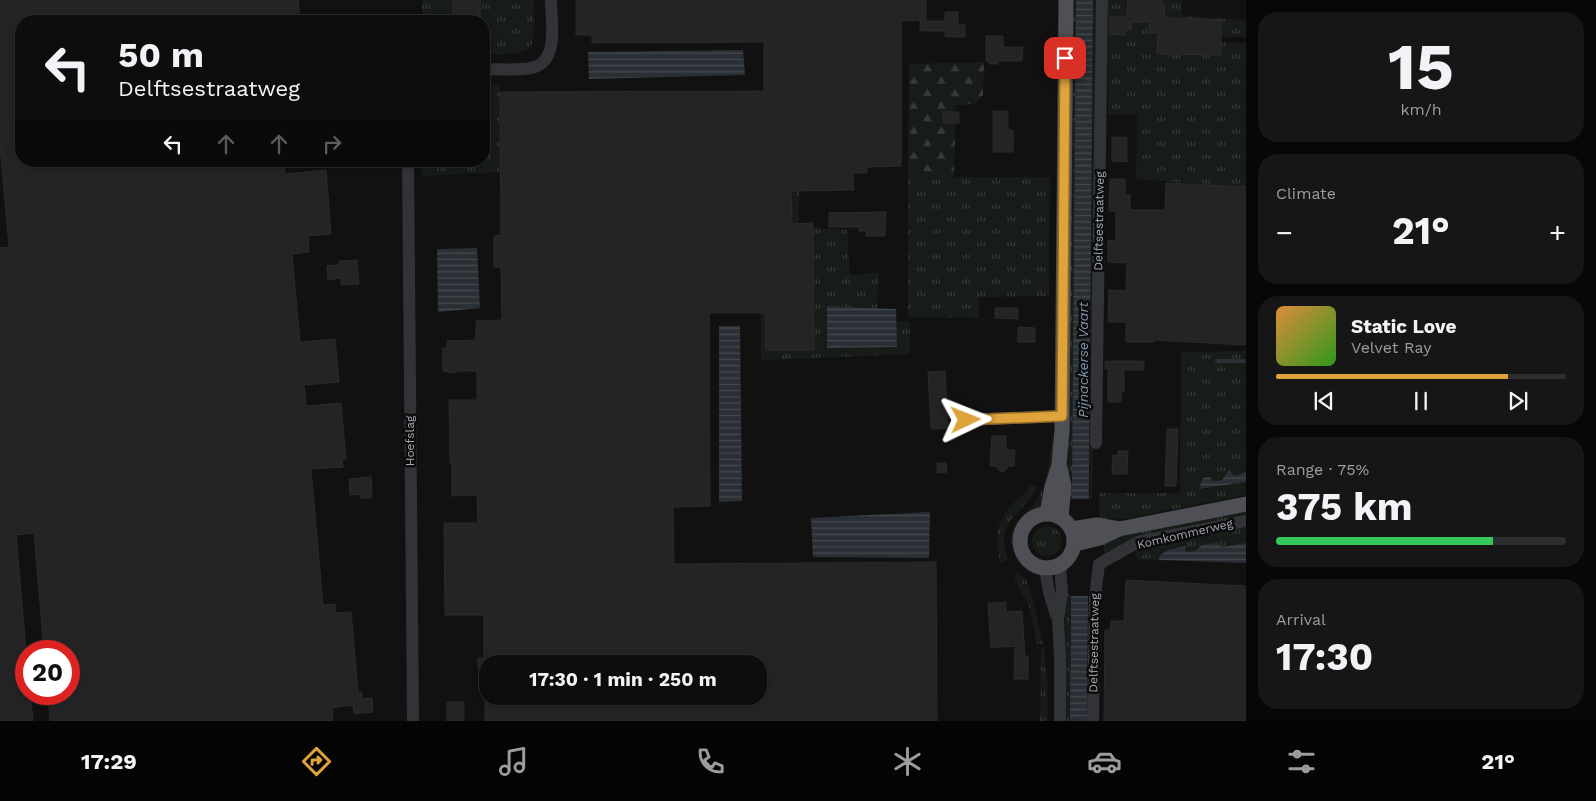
<!DOCTYPE html>
<meta charset="utf-8">
<style>
body{margin:0;font-family:"Work Sans",sans-serif;background:#161617;color:#f1f3f6;height:100vh;display:flex;flex-direction:column;font-size:19px;white-space:nowrap}
*{box-sizing:border-box;margin:0}
p{font-size:16px;color:#9a9c9e}
.icon{flex:none;width:28px;height:28px;fill:none;stroke:currentColor;stroke-width:2;stroke-linecap:round;stroke-linejoin:round}
.map{position:relative;flex:1;overflow:hidden}
.panel{display:flex;flex-direction:column;gap:12px;padding:12px;background:#070708;width:350px}
.panel>*{flex:none}
.banner{position:absolute;left:15px;top:15px;width:475px;height:152px;border-radius:20px;box-shadow:0 2px 8px #0003,0 0 0 1px #2d2d2e;background:#0d0d0e;color:#f1f3f6;overflow:hidden}
.speed{position:absolute;left:15px;top:640px;display:flex;gap:10px;font-size:25px;font-weight:700;text-align:center}
.speed>*{display:grid;place-content:center;width:65px;height:65px;border-radius:50%;background:#0d0d0e;box-shadow:0 2px 8px #0003,0 0 0 1px #2d2d2e;line-height:1}
.speed .limit{border:8px solid #d22;background:#fff;color:#111}
.pin{position:absolute;display:grid;place-items:center;width:42px;height:42px;color:#fff;margin:-21px;border-radius:10px;box-shadow:0 2px 8px #0006}
.me{position:absolute;width:55px;margin:-28px;rotate:88deg;stroke-linejoin:round;filter:drop-shadow(0 0 4px #0008)}
.turn{display:flex;align-items:center;gap:18px;height:105px;padding:0 20px;font-size:22px}
.turn .icon{width:65px;height:65px;stroke-width:2.5}
.turn b{display:block;font-size:35px;line-height:42px}
.lanes{display:flex;align-items:center;height:48px;padding:0 20px;background:#0003;justify-content:center;gap:25px;direction:ltr}
.lanes .off{opacity:.35}
.big{font-size:38px;font-weight:700;line-height:1.1}
.panel .tile{flex:1;display:flex;flex-direction:column;justify-content:center;gap:8px;min-width:0;padding:0 18px;border-radius:20px;background:#161617}
.panel .dial{align-items:center;gap:0}
.dial b{font-size:65px;line-height:1}
.song{display:flex;align-items:center;gap:15px}
.cover{width:60px;height:60px;border-radius:8px;background:linear-gradient(135deg,hsl(30 70% 55%),hsl(110 70% 35%))}
.played{height:5px;border-radius:2px;background:linear-gradient(90deg,#dfa33c 80%,#2d2d2e 80%)}
.keys{display:flex;justify-content:space-around;direction:ltr}
.heat{display:flex;justify-content:space-between;align-items:center;font-size:28px;direction:ltr}
.charge{height:8px;border-radius:4px;background:linear-gradient(90deg,#34c759 75%,#2d2d2e 0)}
.trip{position:absolute;left:479px;top:655px;width:288px;height:50px;border-radius:20px;background:#0d0d0e;box-shadow:0 2px 8px #0003,0 0 0 1px #2d2d2e;font-weight:700;line-height:50px;text-align:center}
.tab-bar{display:flex;height:80px;justify-content:space-around;align-items:center;background:#050506;color:#9a9c9e}
.tab-bar .icon{width:35px;height:35px}
.tab-bar .active{color:#dfa33c}
.tab-bar b{font-size:22px;color:#f1f3f6}
main{display:flex;flex:1;min-height:0}
.map>svg:first-child{display:block}
</style>
<main>
<div class="map">
<svg width="1246" height="721" viewBox="0 0 1246 721">
<defs>
<pattern id="grass-tufts" width="24" height="20" patternUnits="userSpaceOnUse" patternTransform="scale(1.25)"><rect width="24" height="20" fill="#171c18"/><path d="M3 7l-1-3M5 7V3M7 7l1-3M15 17l-1-3M17 17v-4M19 17l1-3" fill="none" stroke="#363a37"/></pattern>
<pattern id="forest-firs" width="22" height="20" patternUnits="userSpaceOnUse" patternTransform="scale(1.25)"><rect width="22" height="20" fill="#171c18"/><path d="M5 1l3.5 6h-7zM16 11l3.5 6h-7z" fill="#363a37"/></pattern>
<pattern id="water-rules" width="6" height="5" patternUnits="userSpaceOnUse" patternTransform="scale(1.25)"><rect width="6" height="5" fill="#292f34"/><path d="M0 2.5h6" fill="none" stroke="#454a4f"/></pattern>
</defs>
<rect width="100%" height="100%" fill="#111112"/>
<!-- grass -->
<g fill="url(#grass-tufts)">
<path d="M 422,0 L 534,0 C 534,55 540,52 484,55 L 484,21 L 422,21 Z"/>
<polygon points="1072,0 1076,0 1072,499 1067,498"/>
<polygon points="1093,0 1097,0 1093,456 1092,499 1090,499"/>
<polygon points="1108,0 1182,0 1182,16 1246,20 1246,37 1180,36 1180,41 1246,43 1246,188 1136,179 1137,115 1108,114"/>
<polygon points="484,85 500,85 500,172 422,176 422,161 484,161"/>
<polygon points="758,164 800,164 798,227 847,230 850,275 879,273 877,308 827,306 896,347 896,322 910,321 910,354 761,360"/>
<polygon points="908,177 1050,177 1049,296 979,297 979,318 908,317"/>
<path d="M 1246,351 L 1246,472 L 1234,476 L 1227,471 C 1225,479 1221,480 1213,481 L 1211,478 L 1201,490 L 1246,482 L 1246,495 L 1128,518 L 1100,521 L 1099,493 L 1180,493 L 1181,352 Z"/>
<path d="M 1053,433 L 1054,450 L 1044,504 C 1030,521 1018,516 1015,543 L 1011,543 C 1010,518 1028,516 1038,498 C 1049,482 1049,453 1053,433 Z"/>
<path d="M 1038,485 C 1027,514 992,519 1008,559 L 1001,564 C 994,540 995,521 1014,503 C 1020,497 1027,493 1030,486 Z"/>
<polygon points="1246,509 1246,517 1105,554 1104,553 1104,541 1145,529"/>
<polygon points="1246,526 1246,543 1222,547 1200,546 1195,551 1185,552 1185,546 1168,550 1160,556 1159,560 1137,559 1135,549"/>
<circle cx="1047" cy="541" r="15"/>
<polygon points="1016,572 1026,580 1030,588 1043,644 1037,644 1029,605 1015,581 1015,574"/>
<polygon points="1091,575 1087,721 1089,596 1070,616 1070,721 1066,721 1065,594 1070,594"/>
<polygon points="1044,647 1047,679 1048,721 1040,721 1041,648"/>
</g>
<!-- forest -->
<polygon fill="url(#forest-firs)" points="984,62 983,95 975,104 956,105 954,177 908,177 909,64"/>
<!-- water -->
<g fill="url(#water-rules)">
<polygon points="1076,0 1093,0 1087,721 1070,721"/>
<polygon points="743,50 745,75 589,79 588,52"/>
<polygon points="477,248 480,308 438,312 437,249"/>
<polygon points="827,306 896,309 897,347 827,348"/>
<polygon points="719,326 740,326 742,501 719,502"/>
<polygon points="1229,470 1234,476 1246,472 1246,482 1199,489 1203,478 1210,477 1213,481 1222,480"/>
<polygon points="930,512 929,558 813,557 811,518"/>
<polygon points="1217,543 1222,547 1246,543 1246,563 1159,560 1160,555 1168,550 1186,546 1185,552 1195,551 1202,545"/>
</g>
<!-- pier -->
<polygon fill="#111112" points="1069,499 1092,499 1091,596 1069,596"/>
<g fill="none" stroke-linecap="round" stroke-linejoin="round">
<!-- stream -->
<polyline stroke="#292f34" stroke-width="4" points="1217,361 1246,361"/>
</g>
<!-- building -->
<g fill="#242426" stroke="#2b2b2e">
<polygon points="0,0 298,0 300,21 21,21 21,161 284,161 285,174 326,170 331,234 308,236 309,252 292,254 300,342 335,339 339,382 304,385 306,406 341,403 346,459 342,459 343,467 311,469 323,605 335,604 336,613 351,612 358,692 362,692 362,699 372,698 373,712 354,714 353,705 332,708 333,721 50,721 48,694 69,694 69,651 44,651 34,533 16,535 26,650 26,694 30,694 33,721 0,721 0,248 9,247 0,145"/>
<rect x="453" y="0" width="27" height="21"/>
<polygon points="576,0 926,0 926,20 901,21 901,166 867,167 867,173 853,173 854,190 791,191 792,224 813,223 814,350 766,350 765,313 709,313 710,506 673,507 674,564 936,562 937,721 485,721 485,696 758,696 758,664 488,664 488,668 478,668 478,658 484,658 484,615 445,615 444,523 478,523 477,495 452,496 452,463 450,463 449,400 477,400 477,371 457,371 454,373 443,371 443,348 447,348 447,341 476,340 476,321 502,320 501,267 494,267 494,236 501,235 500,92 764,91 764,42 592,43 592,35 576,35"/>
<polygon points="1128,0 1163,0 1162,6 1165,6 1164,18 1221,20 1221,55 1157,54 1158,33 1149,32 1150,22 1131,22 1131,30 1125,30 1125,35 1110,34 1110,17 1127,17"/>
<polygon points="945,12 958,12 958,25 965,25 965,37 945,37 945,31 920,31 920,21 945,21"/>
<polygon points="986,36 1003,36 1003,47 1023,47 1022,61 998,61 998,64 989,64 989,61 986,61"/>
<polygon points="993,111 1008,111 1008,130 1013,130 1013,152 993,152"/>
<rect x="943" y="112" width="16" height="11"/>
<polygon points="1112,137 1127,137 1127,162 1112,161"/>
<polygon points="1110,179 1125,179 1125,195 1130,195 1130,210 1165,210 1166,183 1246,187 1246,345 1154,340 1154,342 1126,342 1126,322 1108,322 1109,290 1126,291 1127,263 1108,262 1108,240 1116,241 1116,211 1109,211"/>
<polygon points="886,212 885,236 866,236 866,231 859,231 859,227 829,227 829,213"/>
<polygon points="357,260 359,284 341,285 341,278 328,280 327,266 339,265 339,261"/>
<polygon points="995,308 1018,308 1018,319 995,318"/>
<polygon points="1018,327 1035,328 1035,342 1018,342"/>
<polygon points="1105,361 1144,361 1144,370 1124,370 1124,392 1121,392 1121,402 1108,402 1108,369 1105,369"/>
<polygon points="945,371 948,428 931,429 928,372"/>
<polygon points="1167,429 1178,429 1176,486 1165,486"/>
<polygon points="992,436 1006,436 1006,450 1015,450 1014,466 1008,466 1006,470 1001,472 996,466 990,466"/>
<polygon points="1118,451 1128,451 1127,474 1112,474 1113,455 1118,456"/>
<polygon points="937,463 946,463 947,472 937,473"/>
<polygon points="371,477 372,493 371,493 371,498 360,498 360,494 350,495 349,479"/>
<polygon points="1126,580 1246,586 1246,721 1104,721 1105,630 1110,630 1111,621 1124,621"/>
<polygon points="1006,602 1006,612 1022,611 1025,656 1028,656 1028,679 1014,679 1015,646 991,648 988,603"/>
<rect x="447" y="702" width="17" height="19"/>
</g>
<g fill="none" stroke-linecap="round" stroke-linejoin="round">
<!-- minor -->
<g stroke="#323337" stroke-width="12">
<path d="M 484,69 C 499,69 516,71 531,68 C 560,63 551,21 551,0"/>
<polyline points="408,161 413,721"/>
<polyline points="966,420 1062,416"/>
<polyline points="1096,443 1102,0"/>
<polyline points="1045,569 1049,592 1056,615"/>
<polyline points="1060,721 1060,656 1058,620 1062,592 1060,566"/>
<polyline points="1093,721 1095,597 1099,564 1138,542 1246,521"/>
</g>
<!-- major -->
<g stroke="#4e5055" stroke-width="15">
<polyline points="1059,465 1064,486 1061,517"/>
<circle cx="1047" cy="541" r="27"/>
<polyline points="1047,514 1052,487 1059,465 1062,430 1066,0"/>
<polyline points="1072,529 1097,525 1119,529"/>
<polyline points="1075,544 1100,538 1119,529 1246,504"/>
</g>
</g>
<g fill="none" stroke-linecap="round" stroke-linejoin="round">
<!-- route casing -->
<g stroke="#916a27" stroke-width="12">
<polyline id="route" points="966,420 1062,416 1065,58"/>
</g>
<!-- route -->
<use href="#route" stroke="#dfa33c" stroke-width="9"/>
</g>
<g text-anchor="middle" stroke-width="5" stroke-linejoin="round" paint-order="stroke">
<!-- street labels -->
<g font-size="12" fill="#a3a8b1" stroke="#0c0c0d">
<text transform="translate(1099 221) rotate(-89)" y="4">Delftsestraatweg</text>
<text transform="translate(410 441) rotate(-90)" y="4">Hoefslag</text>
<text transform="translate(1185 534) rotate(-13)" y="4">Komkommerweg</text>
<text transform="translate(1094 643) rotate(-89)" y="4">Delftsestraatweg</text>
</g>
<!-- water labels -->
<g font-size="14" font-style="italic" fill="#7d96aa" stroke="#0c0c0d">
<text transform="translate(1083 360) rotate(-90)" y="5">Pijnackerse Vaart</text>
</g>
</g>
</svg>
<div class="speed"><div class="limit">20</div></div>
<div class="pin" style="left:1065px;top:58px;background:#d93025"><svg class="icon" aria-label="arrive" viewBox="0 0 24 24"><path d="M6 21V4h12l-3 4 3 4H6"/></svg></div>
<svg class="me" style="left:966px;top:420px" viewBox="-20 -20 40 40"><path d="M0-17L14 15 0 8-14 15z" fill="#dfa33c" stroke="#fff" stroke-width="4"/></svg>
<div class="trip">17:30 · 1 min · 250 m</div>
<div class="banner">
<div class="turn"><svg class="icon" aria-label="left" viewBox="0 0 24 24"><path d="M17 20v-9H6M10 6l-5 5 5 5"/></svg><div><b>50 m</b>Delftsestraatweg</div></div>
<div class="lanes"><svg class="icon" aria-label="left" viewBox="0 0 24 24"><path d="M17 20v-9H6M10 6l-5 5 5 5"/></svg><svg class="icon off" aria-label="ahead" viewBox="0 0 24 24"><path d="M12 20V5M6 11l6-6 6 6"/></svg><svg class="icon off" aria-label="ahead" viewBox="0 0 24 24"><path d="M12 20V5M6 11l6-6 6 6"/></svg><svg class="icon off" aria-label="right" viewBox="0 0 24 24"><path d="M7 20v-9h11M14 6l5 5-5 5"/></svg></div>
</div>
</div>
<section class="panel">
<div class="tile dial"><b>15</b><p>km/h</p></div>
<div class="tile"><p>Climate</p>
<div class="heat"><a>−</a><b class="big">21°</b><a>+</a></div>
</div>
<div class="tile">
<div class="song"><i class="cover"></i><div><b>Static Love</b><p>Velvet Ray</p></div></div>
<div class="played"></div>
<div class="keys"><svg class="icon" aria-label="previous" viewBox="0 0 24 24"><path d="M18 5L8 12l10 7zM5 5v14"/></svg><svg class="icon" aria-label="pause" viewBox="0 0 24 24"><path d="M8 5v14M16 5v14"/></svg><svg class="icon" aria-label="next" viewBox="0 0 24 24"><path d="M6 5l10 7-10 7zM19 5v14"/></svg></div>
</div>
<div class="tile"><p>Range · 75%</p><b class="big">375 km</b><div class="charge"></div></div>
<div class="tile"><p>Arrival</p><b class="big">17:30</b></div>
</section>
</main>
<nav class="tab-bar">
<b>17:29</b>
<svg class="icon active" aria-label="directions" viewBox="0 0 24 24"><path d="M12 3l9 9-9 9-9-9zM9 14v-3h6M13 9l2 2-2 2"/></svg>
<svg class="icon" aria-label="music" viewBox="0 0 24 24"><path d="M9 18V5l10-2v13"/><circle cx="6" cy="18" r="3"/><circle cx="16" cy="16" r="3"/></svg>
<svg class="icon" aria-label="phone" viewBox="0 0 24 24"><path d="M5 4h4l2 5-3 2q2 4 5 5l2-3 5 2v4C11 20 4 13 5 4z"/></svg>
<svg class="icon" aria-label="climate" viewBox="0 0 24 24"><path d="M12 3v18M4 7l16 10M4 17L20 7"/></svg>
<svg class="icon" aria-label="car" viewBox="0 0 24 24"><path d="M5 17H2v-5l4-1 3-4h7l3 4 3 1v5h-3M9 17h6M6 11h13"/><circle cx="7" cy="17" r="2"/><circle cx="17" cy="17" r="2"/></svg>
<svg class="icon" aria-label="filters" viewBox="0 0 24 24"><path d="M4 7h16M4 17h16"/><circle cx="9" cy="7" r="2"/><circle cx="15" cy="17" r="2"/></svg>
<b>21°</b>
</nav>
